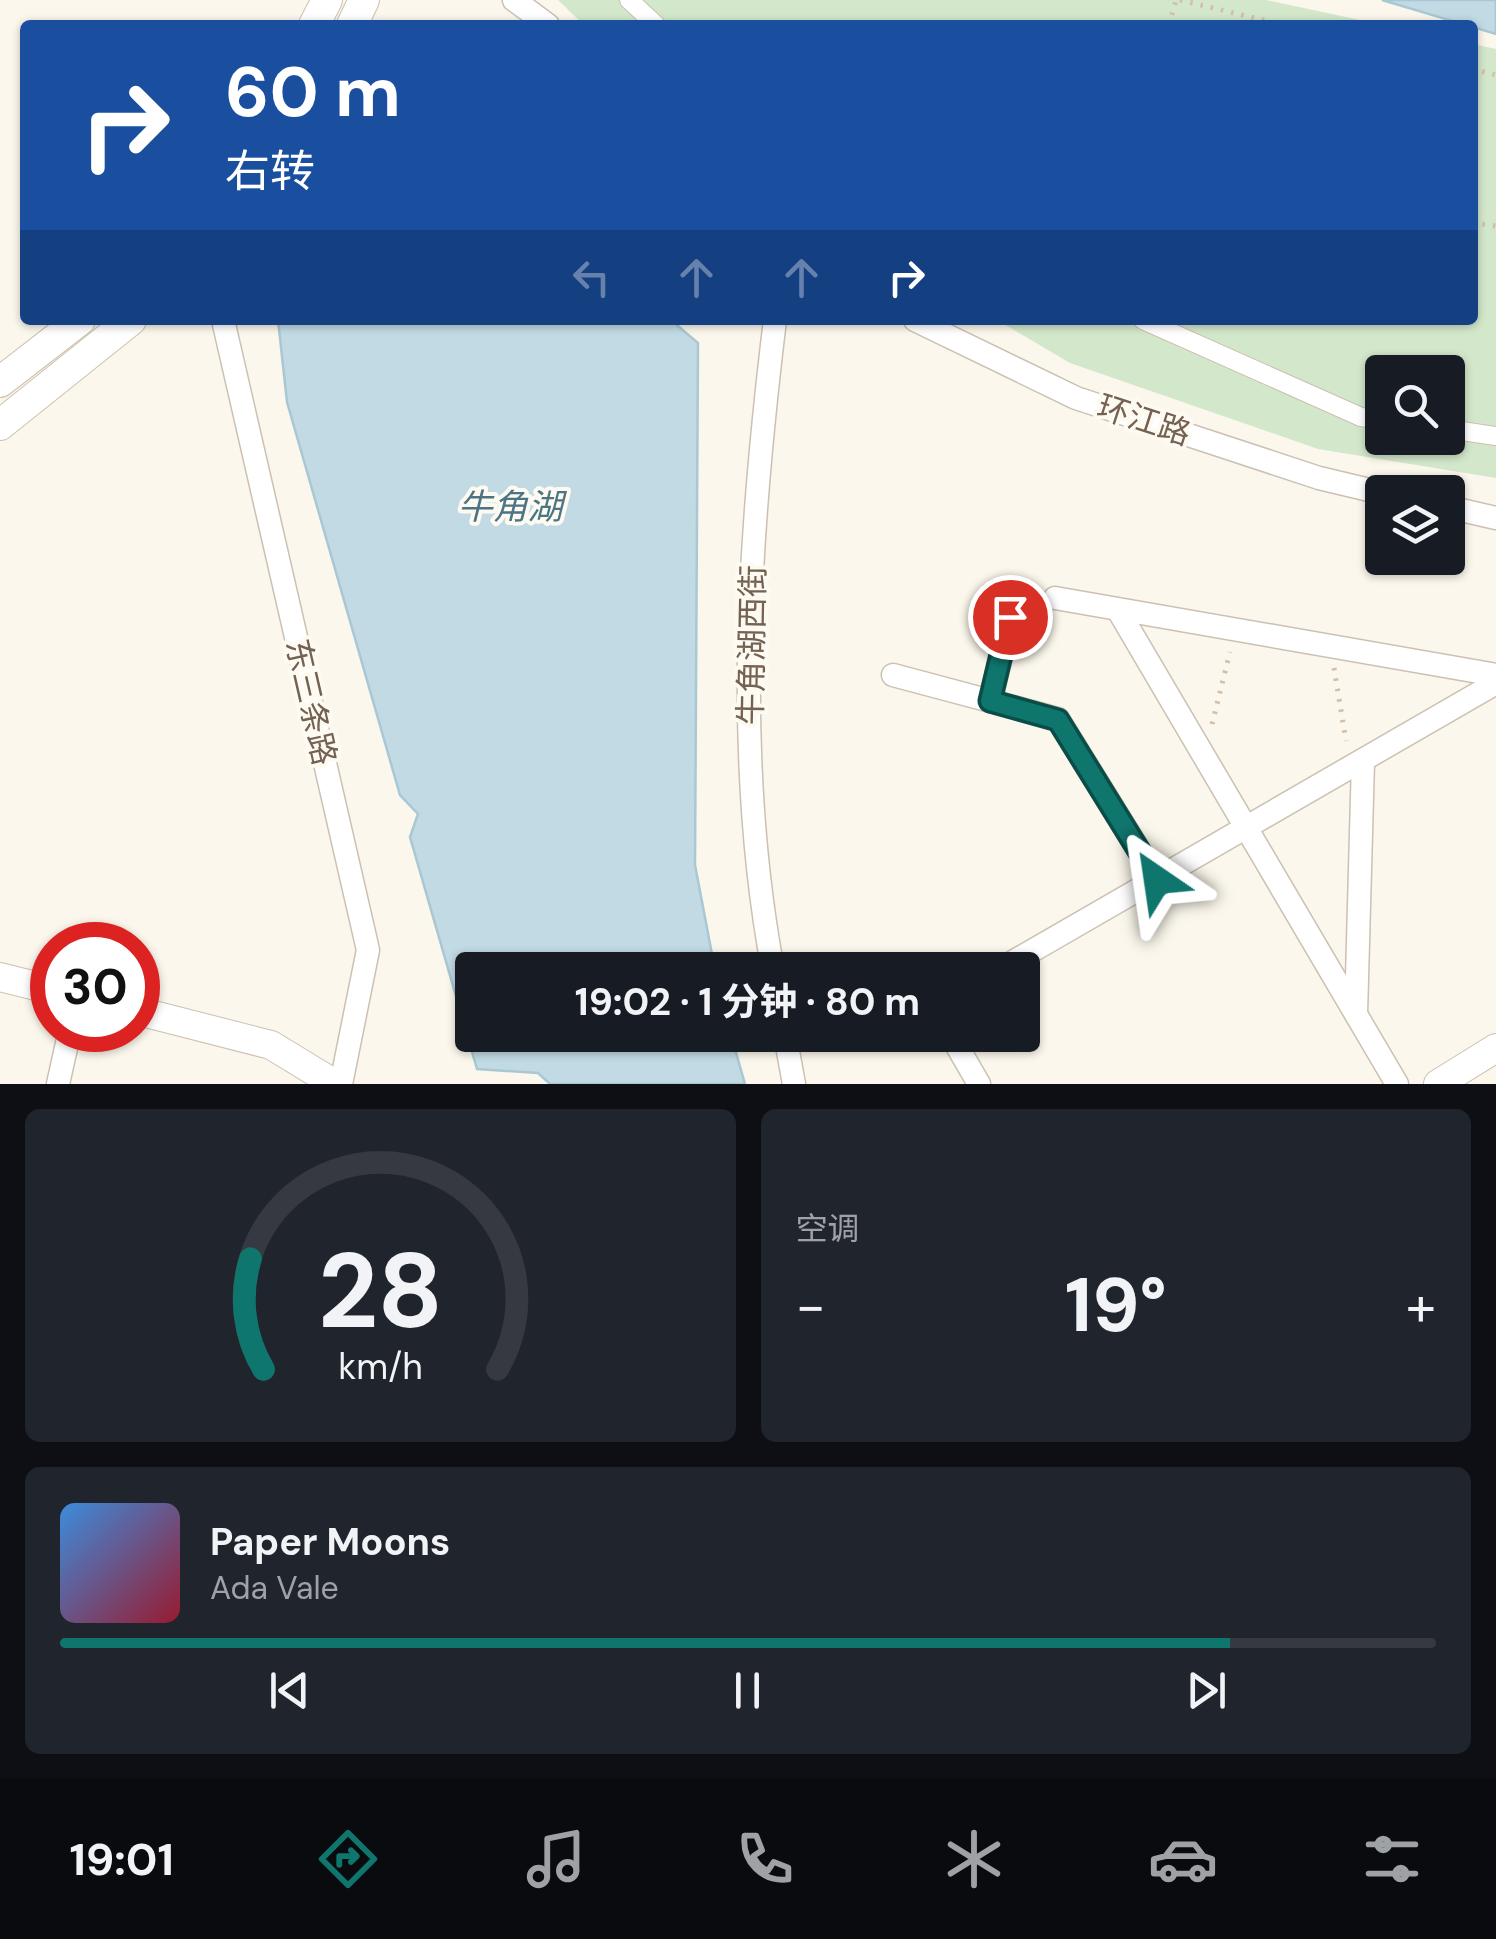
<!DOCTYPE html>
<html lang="zh">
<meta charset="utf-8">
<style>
body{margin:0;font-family:"DM Sans","Noto Sans SC",sans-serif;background:#20242c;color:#f1f3f6;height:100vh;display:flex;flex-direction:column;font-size:38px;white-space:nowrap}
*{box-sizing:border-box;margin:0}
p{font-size:32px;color:#9ea1a6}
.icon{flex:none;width:55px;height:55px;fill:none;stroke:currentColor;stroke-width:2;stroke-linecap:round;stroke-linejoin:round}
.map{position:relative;height:1084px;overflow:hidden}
.drawer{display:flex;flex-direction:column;gap:25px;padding:25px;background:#0d0f14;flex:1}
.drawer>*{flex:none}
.guide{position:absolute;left:20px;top:20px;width:1458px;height:305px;border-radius:10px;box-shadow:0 2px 8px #0004;background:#1a4fa0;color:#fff;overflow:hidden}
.buttons{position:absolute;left:1365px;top:355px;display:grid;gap:20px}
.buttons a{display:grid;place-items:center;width:100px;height:100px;border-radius:10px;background:#171b24;box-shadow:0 2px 8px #0004;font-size:50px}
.speed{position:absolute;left:30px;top:922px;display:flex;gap:20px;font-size:50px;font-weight:700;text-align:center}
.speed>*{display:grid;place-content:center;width:130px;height:130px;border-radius:50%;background:#171b24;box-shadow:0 2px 8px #0004;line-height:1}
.speed .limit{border:15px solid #d22;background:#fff;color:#111}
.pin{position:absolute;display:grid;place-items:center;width:85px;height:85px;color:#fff;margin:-42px;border:5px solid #fff;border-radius:50%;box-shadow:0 2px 10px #0007}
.me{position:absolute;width:110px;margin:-55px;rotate:328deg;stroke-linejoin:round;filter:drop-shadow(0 0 8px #0008)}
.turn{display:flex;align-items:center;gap:35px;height:210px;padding:0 40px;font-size:45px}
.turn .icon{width:130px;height:130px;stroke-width:2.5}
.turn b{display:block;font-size:70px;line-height:85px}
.lanes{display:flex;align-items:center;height:95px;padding:0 40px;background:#0003;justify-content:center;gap:50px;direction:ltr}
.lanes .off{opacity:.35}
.big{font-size:75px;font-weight:700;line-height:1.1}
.drawer .card{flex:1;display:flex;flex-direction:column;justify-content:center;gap:15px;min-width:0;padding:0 35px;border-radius:15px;background:#20242c}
.drawer .dial{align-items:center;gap:0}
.dial svg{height:260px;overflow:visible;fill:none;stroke:#363941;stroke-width:7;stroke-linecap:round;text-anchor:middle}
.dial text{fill:#f1f3f6;stroke:none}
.song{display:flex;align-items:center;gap:30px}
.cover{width:120px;height:120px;border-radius:15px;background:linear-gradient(135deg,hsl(210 70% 55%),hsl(350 70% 35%))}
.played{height:10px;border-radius:5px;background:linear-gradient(90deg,#0f766e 85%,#363941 85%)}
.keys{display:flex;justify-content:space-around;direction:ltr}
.heat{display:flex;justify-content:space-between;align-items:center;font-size:55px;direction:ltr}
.drawer .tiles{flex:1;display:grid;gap:25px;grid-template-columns:1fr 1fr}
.card:last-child{grid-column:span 2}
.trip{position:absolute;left:455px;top:952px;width:585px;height:100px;border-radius:10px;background:#171b24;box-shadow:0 2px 8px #0004;font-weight:700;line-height:100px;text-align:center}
.menu{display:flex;height:160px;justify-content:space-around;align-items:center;background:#090b0e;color:#9ea1a6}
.menu .icon{width:70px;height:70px}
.menu .current{color:#0f766e}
.menu b{font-size:45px;color:#f1f3f6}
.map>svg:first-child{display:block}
</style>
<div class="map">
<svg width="1496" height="1084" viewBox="0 0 1496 1084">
<rect width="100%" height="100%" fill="#fbf7ec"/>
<!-- green -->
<g fill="#d3e8cb" fill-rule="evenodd">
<polygon points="558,0 1266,0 1383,25 584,25"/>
<path d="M 1473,44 L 1496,49 L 1496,478 L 1318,449 L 1070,363 L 997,320 L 1472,320 ZM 1382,372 L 1448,372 L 1448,438 L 1382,438 Z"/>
</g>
<!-- water -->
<g fill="#c1dae3" stroke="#a9c8d4" stroke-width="2.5">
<polygon points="1382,0 1496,0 1496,34"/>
<polygon points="278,320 671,320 698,343 695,865 715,970 472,970 472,1035 731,1035 745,1084 550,1084 538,1073 477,1069 410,837 418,814 400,795 287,402"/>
</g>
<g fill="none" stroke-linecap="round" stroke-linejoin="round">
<!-- pedestrian casing -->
<g stroke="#ccc0b2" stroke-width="20">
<g id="pedestrian">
<polyline points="629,0 656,25"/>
<polyline points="1143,320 1361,417 1382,420"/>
<polyline points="1448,429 1496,436"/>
</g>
</g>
<!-- minor casing -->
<g stroke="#ccc0b2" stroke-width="25">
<g id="minor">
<polyline points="514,0 548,25"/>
<polyline points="223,320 368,950 341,1084"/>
<polyline points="915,320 1076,398 1319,478 1382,493"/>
<polyline points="1448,507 1496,518"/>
<polyline points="1055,598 1496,675"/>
<polyline points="1118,610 1397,1084"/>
<polyline points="893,675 1058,719 1157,879"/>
<polyline points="990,701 1011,617"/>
<path d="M 773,970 C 733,757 749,533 775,320"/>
<polyline points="999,970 1496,683"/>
<polyline points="1356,1014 1363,761"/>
<polyline points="785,1035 794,1084"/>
<polyline points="957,1035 957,1046 979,1084"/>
<polyline points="58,1084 70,1030"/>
</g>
</g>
<!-- tertiary casing -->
<g stroke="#ccc0b2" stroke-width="30">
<g id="tertiary">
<polyline points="0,977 52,990"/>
<polyline points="138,1011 271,1045 335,1084"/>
<polyline points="1438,1084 1496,1048"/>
</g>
</g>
<!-- secondary casing -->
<g stroke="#cec1b0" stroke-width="32">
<g id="secondary">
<polyline points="314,25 327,0"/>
<polyline points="352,25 364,0"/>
<polyline points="0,382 80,320"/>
<polyline points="0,425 131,320"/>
</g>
</g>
<!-- path -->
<g stroke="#d3bea9" stroke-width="5" stroke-dasharray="2.5 8" stroke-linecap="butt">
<polyline points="1180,0 1284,25"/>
<polyline points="1169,25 1176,0"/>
<polyline points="1472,69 1496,75"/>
<polyline points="1472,223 1496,226"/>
<polyline points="1334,668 1346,741"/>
<polyline points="1212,724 1230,652"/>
</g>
<!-- pedestrian -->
<use href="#pedestrian" stroke="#fff" stroke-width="18"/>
<!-- minor -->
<use href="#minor" stroke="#fff" stroke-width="22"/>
<!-- tertiary -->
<use href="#tertiary" stroke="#fff" stroke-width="28"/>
<!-- secondary -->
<use href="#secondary" stroke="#fff" stroke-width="30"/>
</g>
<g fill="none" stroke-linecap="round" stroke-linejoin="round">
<!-- route casing -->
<g stroke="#0a4d48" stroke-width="25">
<polyline id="route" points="1010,617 990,701 1058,720 1157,880"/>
</g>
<!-- route -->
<use href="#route" stroke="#0f766e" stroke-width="18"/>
</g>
<g text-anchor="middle" stroke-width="8" stroke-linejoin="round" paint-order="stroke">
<!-- street labels -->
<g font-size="32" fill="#746151" stroke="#fdfaf2">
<text transform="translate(1144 420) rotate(18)" y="11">环江路</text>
<text transform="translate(752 645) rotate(-89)" y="11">牛角湖西街</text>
<text transform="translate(311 702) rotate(77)" y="11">东三条路</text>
</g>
<!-- water labels -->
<g font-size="35" font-style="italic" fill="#4c7485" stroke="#fdfaf2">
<text x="510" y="519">牛角湖</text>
</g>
</g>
</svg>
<div class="buttons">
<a><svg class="icon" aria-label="search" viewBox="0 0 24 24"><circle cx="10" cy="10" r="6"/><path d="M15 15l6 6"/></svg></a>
<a><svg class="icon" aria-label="layers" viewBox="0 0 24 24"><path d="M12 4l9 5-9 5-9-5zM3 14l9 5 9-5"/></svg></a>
</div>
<div class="speed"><div class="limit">30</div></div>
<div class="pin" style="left:1010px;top:617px;background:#d93025"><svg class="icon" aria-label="arrive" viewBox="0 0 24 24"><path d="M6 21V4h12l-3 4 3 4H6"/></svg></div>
<svg class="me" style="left:1157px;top:880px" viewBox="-20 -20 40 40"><path d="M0-17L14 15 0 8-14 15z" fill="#0f766e" stroke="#fff" stroke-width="4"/></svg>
<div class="trip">19:02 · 1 分钟 · 80 m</div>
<div class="guide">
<div class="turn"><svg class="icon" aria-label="right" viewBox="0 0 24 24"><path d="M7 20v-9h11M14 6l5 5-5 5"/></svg><div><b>60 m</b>右转</div></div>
<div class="lanes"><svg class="icon off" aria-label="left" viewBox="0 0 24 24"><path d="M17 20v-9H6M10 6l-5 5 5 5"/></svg><svg class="icon off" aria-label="ahead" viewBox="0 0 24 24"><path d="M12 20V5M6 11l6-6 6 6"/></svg><svg class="icon off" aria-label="ahead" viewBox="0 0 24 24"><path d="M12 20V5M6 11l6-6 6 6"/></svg><svg class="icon" aria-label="right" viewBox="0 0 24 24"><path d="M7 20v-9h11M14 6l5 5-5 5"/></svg></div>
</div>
</div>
<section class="drawer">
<div class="tiles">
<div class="card dial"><svg viewBox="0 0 100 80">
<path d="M14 69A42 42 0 1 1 86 69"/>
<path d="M14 69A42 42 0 0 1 10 35" stroke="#0f766e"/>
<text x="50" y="56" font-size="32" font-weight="700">28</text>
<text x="50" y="72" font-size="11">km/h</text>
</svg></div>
<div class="card"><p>空调</p>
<div class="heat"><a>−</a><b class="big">19°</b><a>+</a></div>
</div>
<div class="card">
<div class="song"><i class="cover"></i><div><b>Paper Moons</b><p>Ada Vale</p></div></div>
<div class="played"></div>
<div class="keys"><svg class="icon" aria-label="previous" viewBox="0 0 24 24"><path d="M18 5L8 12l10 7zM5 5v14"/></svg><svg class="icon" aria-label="pause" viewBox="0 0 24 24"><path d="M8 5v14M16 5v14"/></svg><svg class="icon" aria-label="next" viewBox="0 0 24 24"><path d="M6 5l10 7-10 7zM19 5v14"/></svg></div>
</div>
</div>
</section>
<nav class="menu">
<b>19:01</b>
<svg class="icon current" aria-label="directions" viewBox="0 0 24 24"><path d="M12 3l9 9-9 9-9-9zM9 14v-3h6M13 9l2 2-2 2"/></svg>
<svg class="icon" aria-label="music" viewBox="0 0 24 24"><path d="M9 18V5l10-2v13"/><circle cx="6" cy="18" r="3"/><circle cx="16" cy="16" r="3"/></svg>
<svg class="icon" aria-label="phone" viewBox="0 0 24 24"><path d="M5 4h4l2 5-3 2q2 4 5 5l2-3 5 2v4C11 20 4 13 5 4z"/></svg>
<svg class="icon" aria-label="climate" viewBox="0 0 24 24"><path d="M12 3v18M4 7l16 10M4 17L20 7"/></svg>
<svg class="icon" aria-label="car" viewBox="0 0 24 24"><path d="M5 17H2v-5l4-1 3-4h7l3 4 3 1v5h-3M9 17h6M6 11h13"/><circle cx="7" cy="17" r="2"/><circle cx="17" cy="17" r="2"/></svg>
<svg class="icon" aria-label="filters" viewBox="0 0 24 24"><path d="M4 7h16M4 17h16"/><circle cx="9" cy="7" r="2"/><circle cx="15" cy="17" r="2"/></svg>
</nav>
